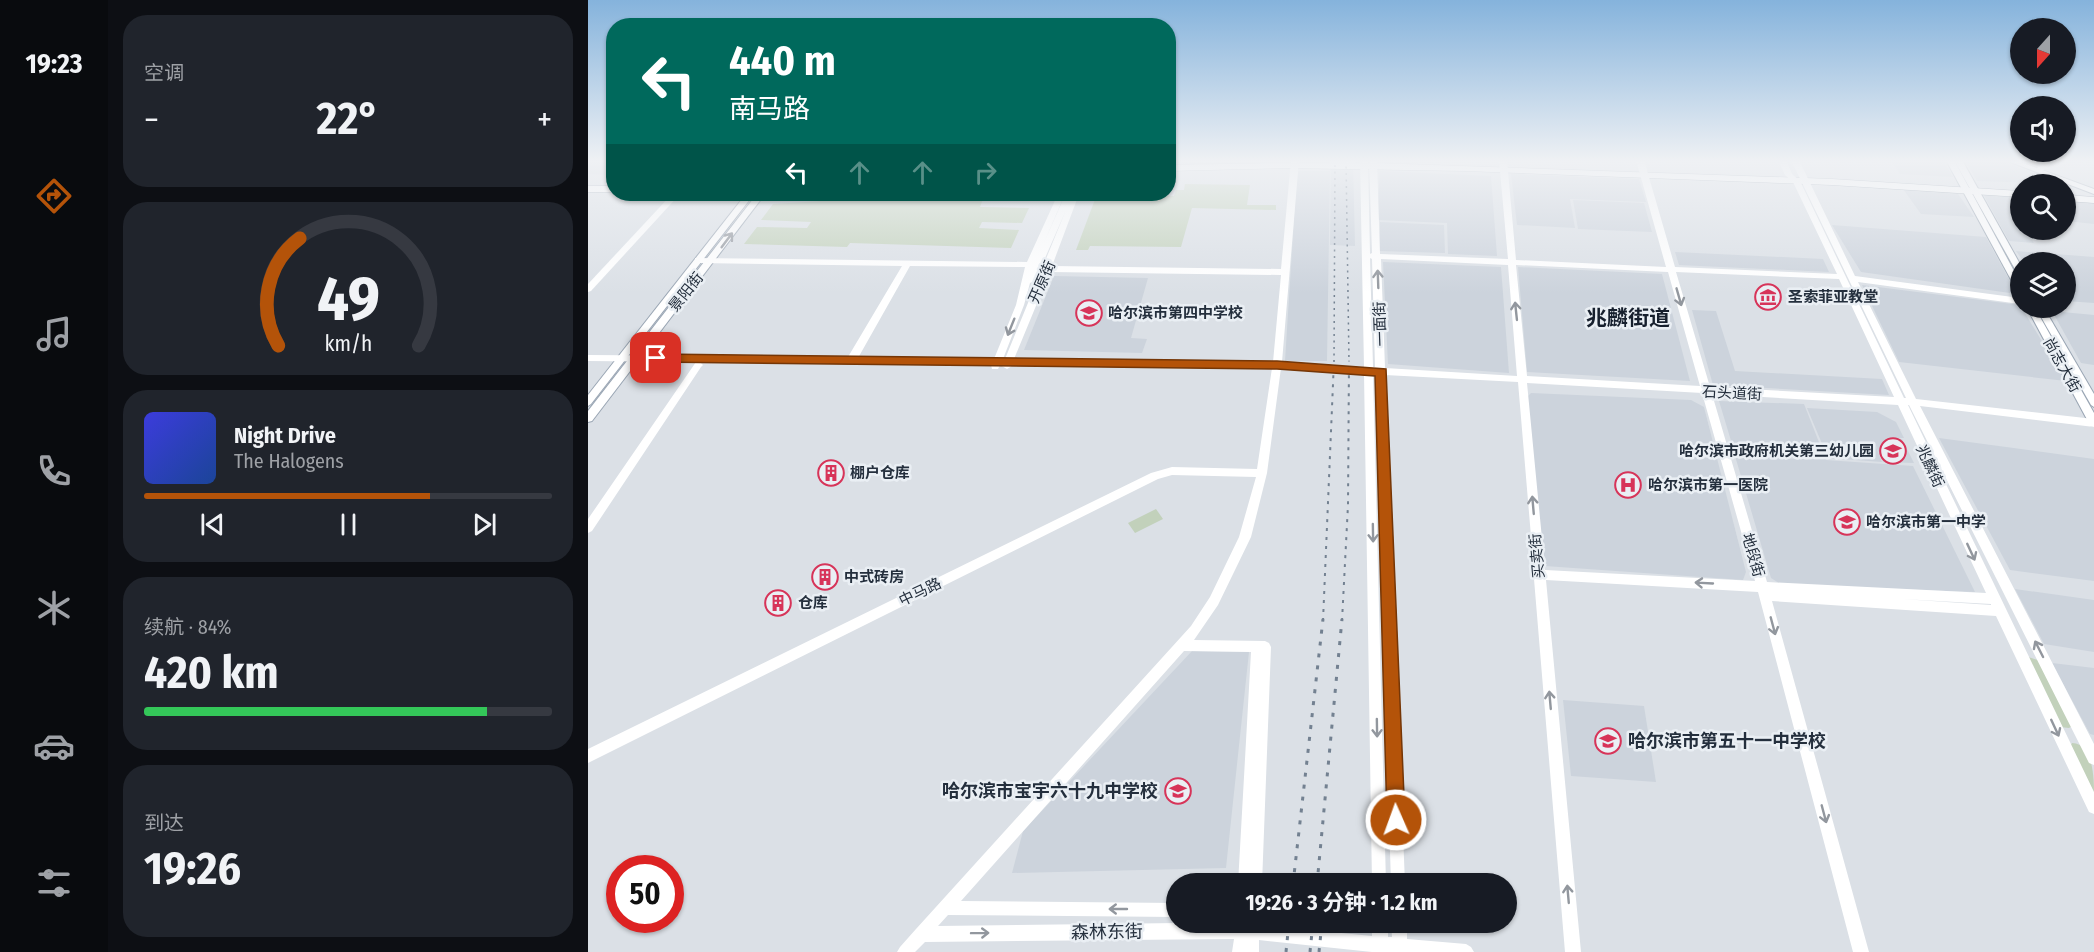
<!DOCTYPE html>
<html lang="zh">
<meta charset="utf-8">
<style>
body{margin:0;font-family:"Fira Sans Condensed","Noto Sans SC",sans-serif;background:#20242c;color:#f1f3f6;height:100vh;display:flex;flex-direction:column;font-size:22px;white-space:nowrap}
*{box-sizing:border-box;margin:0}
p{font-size:20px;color:#9ea1a6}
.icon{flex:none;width:33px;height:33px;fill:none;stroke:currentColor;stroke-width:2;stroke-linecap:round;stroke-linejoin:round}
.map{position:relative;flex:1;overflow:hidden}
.details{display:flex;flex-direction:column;gap:15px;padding:15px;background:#0d0f14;width:480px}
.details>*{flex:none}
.guide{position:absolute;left:18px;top:18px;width:570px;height:183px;border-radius:24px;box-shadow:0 2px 4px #0004;background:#00695c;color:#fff;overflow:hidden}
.needle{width:39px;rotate:201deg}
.tools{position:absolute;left:1422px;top:18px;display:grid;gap:12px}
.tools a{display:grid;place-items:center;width:66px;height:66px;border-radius:50%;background:#171b24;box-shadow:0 2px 4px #0004;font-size:30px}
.speed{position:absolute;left:18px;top:855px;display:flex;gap:12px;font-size:30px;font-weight:700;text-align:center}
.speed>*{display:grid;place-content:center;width:78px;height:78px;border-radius:50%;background:#171b24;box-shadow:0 2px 4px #0004;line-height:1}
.speed .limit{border:9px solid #d22;background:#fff;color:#111}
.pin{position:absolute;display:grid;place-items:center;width:51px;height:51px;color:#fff;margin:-26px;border-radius:12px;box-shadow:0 3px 9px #0006}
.me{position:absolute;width:66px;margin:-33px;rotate:358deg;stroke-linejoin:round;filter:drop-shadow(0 0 4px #0008)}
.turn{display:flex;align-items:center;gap:21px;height:126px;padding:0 24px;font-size:27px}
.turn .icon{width:78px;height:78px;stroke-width:2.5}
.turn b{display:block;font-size:42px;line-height:51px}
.lanes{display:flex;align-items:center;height:57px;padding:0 24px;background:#0003;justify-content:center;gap:30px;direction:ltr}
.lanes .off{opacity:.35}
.big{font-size:45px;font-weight:700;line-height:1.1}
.details .tile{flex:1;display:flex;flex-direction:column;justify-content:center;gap:9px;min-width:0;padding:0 21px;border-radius:24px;background:#20242c}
.details .dial{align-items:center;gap:0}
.dial svg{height:156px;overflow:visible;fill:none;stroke:#363941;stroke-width:7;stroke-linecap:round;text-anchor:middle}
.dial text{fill:#f1f3f6;stroke:none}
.song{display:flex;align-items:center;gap:18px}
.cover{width:72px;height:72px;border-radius:9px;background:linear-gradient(135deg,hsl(240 70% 55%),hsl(220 70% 35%))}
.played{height:6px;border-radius:3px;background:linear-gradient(90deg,#b45309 70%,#363941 70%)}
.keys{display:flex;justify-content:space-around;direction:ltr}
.heat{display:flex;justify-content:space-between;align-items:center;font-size:33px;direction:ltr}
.charge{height:9px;border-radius:4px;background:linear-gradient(90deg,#34c759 84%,#363941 0)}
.trip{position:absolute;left:578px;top:873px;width:351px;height:60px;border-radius:30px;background:#171b24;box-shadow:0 2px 4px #0004;font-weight:700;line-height:60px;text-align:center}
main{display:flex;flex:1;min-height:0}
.menu{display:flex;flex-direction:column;width:108px;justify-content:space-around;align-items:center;background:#090b0e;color:#9ea1a6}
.menu .icon{width:42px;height:42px}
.menu .current{color:#b45309}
.menu b{font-size:27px;color:#f1f3f6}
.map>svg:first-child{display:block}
</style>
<main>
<nav class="menu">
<b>19:23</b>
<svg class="icon current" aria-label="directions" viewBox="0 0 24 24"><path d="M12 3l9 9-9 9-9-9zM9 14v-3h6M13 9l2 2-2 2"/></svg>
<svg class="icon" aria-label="music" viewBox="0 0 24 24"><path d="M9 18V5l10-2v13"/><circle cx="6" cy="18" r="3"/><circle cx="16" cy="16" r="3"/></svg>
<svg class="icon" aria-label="phone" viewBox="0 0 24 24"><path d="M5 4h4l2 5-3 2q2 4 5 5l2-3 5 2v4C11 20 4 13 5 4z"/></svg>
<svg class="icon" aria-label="climate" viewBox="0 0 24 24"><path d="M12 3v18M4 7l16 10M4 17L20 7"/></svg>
<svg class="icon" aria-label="car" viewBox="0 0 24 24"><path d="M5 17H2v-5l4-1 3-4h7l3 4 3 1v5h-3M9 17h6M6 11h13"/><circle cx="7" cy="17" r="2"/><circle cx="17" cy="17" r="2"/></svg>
<svg class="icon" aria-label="filters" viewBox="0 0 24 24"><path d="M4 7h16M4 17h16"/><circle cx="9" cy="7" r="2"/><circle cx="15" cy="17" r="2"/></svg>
</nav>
<section class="details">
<div class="tile"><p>空调</p>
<div class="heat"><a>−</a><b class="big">22°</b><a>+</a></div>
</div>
<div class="tile dial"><svg viewBox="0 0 100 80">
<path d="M14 69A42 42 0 1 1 86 69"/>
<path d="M14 69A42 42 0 0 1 25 14" stroke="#b45309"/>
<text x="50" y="56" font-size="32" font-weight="700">49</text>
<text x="50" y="72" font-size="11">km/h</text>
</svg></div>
<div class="tile">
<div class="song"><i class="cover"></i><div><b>Night Drive</b><p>The Halogens</p></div></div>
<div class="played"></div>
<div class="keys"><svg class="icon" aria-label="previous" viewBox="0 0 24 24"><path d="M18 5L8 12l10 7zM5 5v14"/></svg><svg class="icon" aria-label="pause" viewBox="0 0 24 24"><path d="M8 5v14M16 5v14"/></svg><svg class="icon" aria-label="next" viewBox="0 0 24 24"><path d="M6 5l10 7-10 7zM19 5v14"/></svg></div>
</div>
<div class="tile"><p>续航 · 84%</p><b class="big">420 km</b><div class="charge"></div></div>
<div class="tile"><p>到达</p><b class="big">19:26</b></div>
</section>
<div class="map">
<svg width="1506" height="952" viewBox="0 0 1506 952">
<rect width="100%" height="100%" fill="#dbe0e6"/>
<!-- built -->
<g fill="#ccd3dc">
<polygon points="0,160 25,160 25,175 0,174"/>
<polygon points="743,160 765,160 767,246 742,245"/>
<polygon points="1303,160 1355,160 1365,177 1312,174"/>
<polygon points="1377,160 1412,160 1475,184 1389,181"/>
<polygon points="709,171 742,171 739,361 697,361"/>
<polygon points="792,171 903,176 909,256 860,254 859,223 789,220"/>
<polygon points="923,174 1051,179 1058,202 982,199 987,228 929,225"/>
<polygon points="1315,189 1368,191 1386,217 1333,214"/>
<polygon points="1395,194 1432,197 1432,217 1430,217 1432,230 1438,230 1446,243 1421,241"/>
<polygon points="985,200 1056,203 1064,232 990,229"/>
<polygon points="1478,201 1506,203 1506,224 1478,221"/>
<polygon points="792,222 856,225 857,253 791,251"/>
<polygon points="1244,225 1398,237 1429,294 1273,272"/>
<polygon points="1428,251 1506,257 1506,303 1478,301 1478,262 1436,262"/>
<polygon points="1087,252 1235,259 1241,272 1091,265"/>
<polygon points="795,262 913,267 921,373 800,364"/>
<polygon points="930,267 1074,274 1102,381 939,372"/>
<polygon points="466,276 560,278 543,338 559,339 554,353 436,350"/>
<polygon points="1274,285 1432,305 1478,381 1311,362"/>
<polygon points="1104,310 1128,311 1147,371 1294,379 1301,395 1125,385"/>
<polygon points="1464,311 1506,315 1506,365 1493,363"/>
<polygon points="943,393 1103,400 1116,407 1158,572 1155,580 957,566 951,563 938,398"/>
<polygon points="1131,401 1216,404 1238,460 1325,466 1387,592 1194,585 1183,578 1147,456 1235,460 1147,454"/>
<polygon points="1219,408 1289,412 1308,422 1316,438 1297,438 1314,439 1326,463 1295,462 1284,437 1294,462 1240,458"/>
<polygon points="1351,438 1506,459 1506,581 1422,570"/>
<polygon points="1427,589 1506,600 1506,652 1456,644"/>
<polygon points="604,651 661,652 638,868 424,873 435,831"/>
<polygon points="1464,663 1506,668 1506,735 1502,734"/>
<polygon points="975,700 1056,706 1068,782 983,776"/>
</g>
<!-- green -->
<g fill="#c2d1bb">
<polygon points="597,184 662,185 659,205 688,205 688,210 604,208 593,247 502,246 500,250 488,250 509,194 586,196 588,190 596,190"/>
<polygon points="315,194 397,194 392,207 441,208 434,223 394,222 391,228 431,230 423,248 262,243 259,247 156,244 169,227 219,228 223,222 173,220 185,204 313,196"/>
<polygon points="568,509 575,519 547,533 540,523"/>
<polygon points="1440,657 1453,661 1484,726 1481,728 1472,727"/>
<path d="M 1484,743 C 1506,743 1506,780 1506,797 L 1482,747 Z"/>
</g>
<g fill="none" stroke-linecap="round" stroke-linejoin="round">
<!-- primary casing -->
<g stroke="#99a5b3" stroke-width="2">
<g id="primary">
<polygon points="1358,160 1366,160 1432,282 1432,292 1428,289"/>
<polygon points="1366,160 1374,160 1432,264 1432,273 1428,271"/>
<polygon points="1417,160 1427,160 1506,189 1506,194"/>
<polygon points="158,194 166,194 3,404 0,406 0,395"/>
<polygon points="169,194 177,194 4,421 0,422 0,411"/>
<polygon points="1439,308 1447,308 1506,413 1506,426 1502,425"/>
<polygon points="1448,308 1456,308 1506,394 1506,407 1503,405"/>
</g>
</g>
<!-- highway casing -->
<g stroke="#818f9e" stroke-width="1">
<g id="highway">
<polygon points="759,162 1244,179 1432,191 1432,197 1244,185 878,171 699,168 580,171 580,165"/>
<rect x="0" y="186" width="26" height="6"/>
<polygon points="1478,195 1506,197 1506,203 1478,201"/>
</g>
</g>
<!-- secondary -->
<g fill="#fff" fill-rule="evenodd">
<path d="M 703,160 L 711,160 L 694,362 L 776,367 L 772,160 L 780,160 L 782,254 L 784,253 L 781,160 L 789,160 L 792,254 L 920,259 L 911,160 L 919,160 L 928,260 L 1078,267 L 1048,160 L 1056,160 L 1087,267 L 1249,274 L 1205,182 L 1197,175 L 1190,160 L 1198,160 L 1204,174 L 1212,181 L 1316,398 L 1318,398 L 1203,160 L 1211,160 L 1267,276 L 1432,298 L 1432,304 L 1270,282 L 1328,399 L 1506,419 L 1506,427 L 1332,406 L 1506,744 L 1506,765 L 1501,763 L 1321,405 L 1320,405 L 1506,792 L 1506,814 L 1501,812 L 1408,616 L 1184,601 L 1281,952 L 1265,952 L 1170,592 L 958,580 L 993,952 L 977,952 L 946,579 L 944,575 L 946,572 L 930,382 L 797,375 L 817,884 L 803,884 L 788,374 L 785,374 L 798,884 L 784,884 L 776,373 L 693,368 L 679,473 L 663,537 L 630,605 L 606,640 L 677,641 L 681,643 L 683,647 L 674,884 L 650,884 L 663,652 L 596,651 L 373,901 L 588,903 L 588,917 L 360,915 L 350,926 L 673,922 L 672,925 L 784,936 L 784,931 L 768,927 L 766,922 L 800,922 L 800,937 L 804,937 L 803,922 L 819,922 L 819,939 L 878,944 L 883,947 L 886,952 L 784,952 L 671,940 L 671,952 L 644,952 L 646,939 L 337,942 L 327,952 L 309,952 L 312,947 L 328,929 L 603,626 L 622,597 L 651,537 L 668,477 L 584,475 L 570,479 L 0,763 L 0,749 L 563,473 L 584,467 L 669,469 L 684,368 L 424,366 L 419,369 L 412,365 L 410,369 L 404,369 L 403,365 L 112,362 L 115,365 L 113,367 L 4,531 L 0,533 L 0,519 L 108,362 L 0,361 L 0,355 L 260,357 L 314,266 L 110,263 L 107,262 L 107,258 L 439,262 L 470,194 L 477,194 L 455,245 L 477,195 L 483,196 L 485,194 L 491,194 L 464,266 L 693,269 ZM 478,210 L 417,359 L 415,359 L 436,305 L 442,283 L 447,281 ZM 782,258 L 784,259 L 787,367 L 785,367 ZM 793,259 L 920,265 L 929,376 L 797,368 ZM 928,265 L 1080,272 L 1112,386 L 939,376 ZM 322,266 L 437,267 L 428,305 L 406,359 L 270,358 ZM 462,272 L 693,275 L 685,362 L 426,359 ZM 1088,272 L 1251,279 L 1306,397 L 1122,387 ZM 939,383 L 1114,393 L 1167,581 L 957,570 ZM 1124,394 L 1310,405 L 1398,593 L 1179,582 ZM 1314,599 L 1403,604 L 1403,605 Z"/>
<polygon points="1457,160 1465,160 1456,170 1450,170 1449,168"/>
<polygon points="84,194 92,194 3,291 0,292 0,284"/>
</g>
<!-- primary -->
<use href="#primary" fill="#fff" fill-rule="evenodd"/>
<!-- highway -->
<use href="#highway" fill="#fff" fill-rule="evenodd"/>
<!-- rail-far2 -->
<g stroke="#738191" stroke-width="1.5" stroke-dasharray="2 4.5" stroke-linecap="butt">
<polyline points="758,160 761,362"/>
<polyline points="746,362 747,160"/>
</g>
<!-- rail-far1 -->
<g stroke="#738191" stroke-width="2" stroke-dasharray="3 6" stroke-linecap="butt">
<polyline points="735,621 746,360"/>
<polyline points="754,621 760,505 761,360"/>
</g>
<!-- rail -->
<g stroke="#738191" stroke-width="3" stroke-dasharray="4 8" stroke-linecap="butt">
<polyline points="705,884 735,619"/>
<polyline points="729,884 754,619"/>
<polyline points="698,952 701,922"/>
<polyline points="722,952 725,922"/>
<polyline points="731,952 734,922"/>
</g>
</g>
<!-- one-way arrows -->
<defs><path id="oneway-shaft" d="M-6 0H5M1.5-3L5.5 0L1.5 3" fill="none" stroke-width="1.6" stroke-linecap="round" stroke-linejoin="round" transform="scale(1.5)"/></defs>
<g stroke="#92979e">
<use href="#oneway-shaft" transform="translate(139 240) rotate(-53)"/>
<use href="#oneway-shaft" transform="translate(790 279) rotate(-92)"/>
<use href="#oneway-shaft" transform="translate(1091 297) rotate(74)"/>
<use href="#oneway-shaft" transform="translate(928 311) rotate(-96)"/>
<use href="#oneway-shaft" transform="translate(423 327) rotate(112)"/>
<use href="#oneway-shaft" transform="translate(945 505) rotate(-95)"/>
<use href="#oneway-shaft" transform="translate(785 533) rotate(89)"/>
<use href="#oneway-shaft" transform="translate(1383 552) rotate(65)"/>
<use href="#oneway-shaft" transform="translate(1116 583) rotate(-177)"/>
<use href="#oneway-shaft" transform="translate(1185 626) rotate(75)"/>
<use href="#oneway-shaft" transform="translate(1451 649) rotate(-117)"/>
<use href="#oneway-shaft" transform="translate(962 700) rotate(-95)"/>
<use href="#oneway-shaft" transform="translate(789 728) rotate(89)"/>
<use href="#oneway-shaft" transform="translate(1467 728) rotate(65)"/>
<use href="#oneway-shaft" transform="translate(1236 814) rotate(75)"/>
<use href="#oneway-shaft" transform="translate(980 894) rotate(-95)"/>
<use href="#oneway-shaft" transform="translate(530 909) rotate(-180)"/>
<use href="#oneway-shaft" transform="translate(392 933) rotate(-1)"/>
</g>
<!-- sky -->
<linearGradient id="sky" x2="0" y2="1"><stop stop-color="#85b3dc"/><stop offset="0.55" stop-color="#eff1f4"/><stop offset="1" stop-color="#eff1f4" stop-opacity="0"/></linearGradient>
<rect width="1506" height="293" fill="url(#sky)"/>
<!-- route -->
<polygon fill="#b45309" stroke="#753606" stroke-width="1.5" points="68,354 689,361 798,369 817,820 814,826 808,829 801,826 799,820 787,376 689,369 68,362 62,358"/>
<!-- icons -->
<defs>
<g id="museum-ring" transform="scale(1.35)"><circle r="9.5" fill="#eaeff4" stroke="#d73459" stroke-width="1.5"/><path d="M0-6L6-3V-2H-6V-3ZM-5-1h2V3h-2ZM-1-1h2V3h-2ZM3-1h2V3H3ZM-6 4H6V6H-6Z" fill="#d73459"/></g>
<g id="school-ring" transform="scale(1.35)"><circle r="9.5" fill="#eaeff4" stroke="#d73459" stroke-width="1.5"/><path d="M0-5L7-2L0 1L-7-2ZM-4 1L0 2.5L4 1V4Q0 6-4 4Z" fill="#d73459"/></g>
<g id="building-ring" transform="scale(1.35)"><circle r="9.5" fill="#eaeff4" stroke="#d73459" stroke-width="1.5"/><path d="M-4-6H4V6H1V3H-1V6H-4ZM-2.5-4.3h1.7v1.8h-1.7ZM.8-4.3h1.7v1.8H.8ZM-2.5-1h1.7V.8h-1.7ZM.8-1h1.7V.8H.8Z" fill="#d73459"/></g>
<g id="hospital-ring" transform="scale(1.35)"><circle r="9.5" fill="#eaeff4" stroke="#d73459" stroke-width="1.5"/><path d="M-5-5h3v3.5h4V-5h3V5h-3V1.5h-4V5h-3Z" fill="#d73459"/></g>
</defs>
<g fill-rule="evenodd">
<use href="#museum-ring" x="1180" y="297"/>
<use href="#school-ring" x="501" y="313"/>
<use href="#school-ring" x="1305" y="451"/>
<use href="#building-ring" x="243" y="473"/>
<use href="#hospital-ring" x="1040" y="485"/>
<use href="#school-ring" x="1259" y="522"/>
<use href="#building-ring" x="237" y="577"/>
<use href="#building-ring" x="190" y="603"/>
<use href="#school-ring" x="1020" y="741"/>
<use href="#school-ring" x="590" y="791"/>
</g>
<g text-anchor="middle" stroke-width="5" stroke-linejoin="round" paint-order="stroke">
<!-- street labels -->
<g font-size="15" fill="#242f3d" stroke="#eaeff4">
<text transform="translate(454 282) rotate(-66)" y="5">开原街</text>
<text transform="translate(98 292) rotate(-51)" y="5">景阳街</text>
<text transform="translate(792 324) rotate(-92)" y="5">一面街</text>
<text transform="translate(1474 365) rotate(61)" y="5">尚志大街</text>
<text transform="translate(1144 393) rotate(3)" y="5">石头道街</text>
<text transform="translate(1342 466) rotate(65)" y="5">兆麟街</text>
<text transform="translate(1165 555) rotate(74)" y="5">地段街</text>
<text transform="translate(949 556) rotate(-95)" y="5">买卖街</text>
<text transform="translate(332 592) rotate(-26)" y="5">中马路</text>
</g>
<!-- poi labels -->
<g font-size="15" font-weight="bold" fill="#242f3d" stroke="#eaeff4" text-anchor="start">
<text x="1200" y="302">圣索菲亚教堂</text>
<text x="520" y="318">哈尔滨市第四中学校</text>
<text x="1286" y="456" text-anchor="end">哈尔滨市政府机关第三幼儿园</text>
<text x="262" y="478">棚户仓库</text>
<text x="1060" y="490">哈尔滨市第一医院</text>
<text x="1278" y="527">哈尔滨市第一中学</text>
<text x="256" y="582">中式砖房</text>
<text x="210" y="608">仓库</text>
</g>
<!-- near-poi labels -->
<g font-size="18" font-weight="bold" fill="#242f3d" stroke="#eaeff4" text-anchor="start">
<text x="1040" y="747">哈尔滨市第五十一中学校</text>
<text x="570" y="797" text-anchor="end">哈尔滨市宝宇六十九中学校</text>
</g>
<!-- near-street labels -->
<g font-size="18" fill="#242f3d" stroke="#eaeff4">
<text transform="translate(519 932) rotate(-1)" y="6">森林东街</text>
</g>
<!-- district labels -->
<g font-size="21" font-weight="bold" fill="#17202e" stroke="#eaeff4">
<text x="1040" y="325">兆麟街道</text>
</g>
</g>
</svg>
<div class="tools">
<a><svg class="needle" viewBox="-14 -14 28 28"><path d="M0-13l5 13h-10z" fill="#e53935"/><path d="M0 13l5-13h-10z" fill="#9ea1a6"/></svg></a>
<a><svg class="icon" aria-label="sound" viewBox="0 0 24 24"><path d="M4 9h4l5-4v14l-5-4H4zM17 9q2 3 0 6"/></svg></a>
<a><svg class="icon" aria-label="search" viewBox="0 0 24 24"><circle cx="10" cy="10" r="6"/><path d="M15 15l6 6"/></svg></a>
<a><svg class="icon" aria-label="layers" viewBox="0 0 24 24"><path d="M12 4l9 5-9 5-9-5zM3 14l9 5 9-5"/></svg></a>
</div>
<div class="speed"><div class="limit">50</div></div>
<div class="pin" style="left:68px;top:358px;background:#d93025"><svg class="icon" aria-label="arrive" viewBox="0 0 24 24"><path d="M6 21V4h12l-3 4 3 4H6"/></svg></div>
<svg class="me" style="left:808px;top:820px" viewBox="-20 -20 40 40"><circle r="17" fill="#b45309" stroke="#fff" stroke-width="3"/><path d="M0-11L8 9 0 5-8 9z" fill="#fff"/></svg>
<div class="trip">19:26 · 3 分钟 · 1.2 km</div>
<div class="guide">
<div class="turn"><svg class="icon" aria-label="left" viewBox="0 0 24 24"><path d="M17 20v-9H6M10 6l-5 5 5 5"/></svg><div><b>440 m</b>南马路</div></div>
<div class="lanes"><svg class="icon" aria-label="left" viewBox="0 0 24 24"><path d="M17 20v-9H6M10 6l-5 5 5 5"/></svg><svg class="icon off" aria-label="ahead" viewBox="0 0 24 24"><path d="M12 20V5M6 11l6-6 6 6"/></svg><svg class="icon off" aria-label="ahead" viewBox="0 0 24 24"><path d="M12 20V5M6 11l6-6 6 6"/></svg><svg class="icon off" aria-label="right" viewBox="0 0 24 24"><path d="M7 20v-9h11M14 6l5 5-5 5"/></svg></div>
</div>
</div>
</main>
